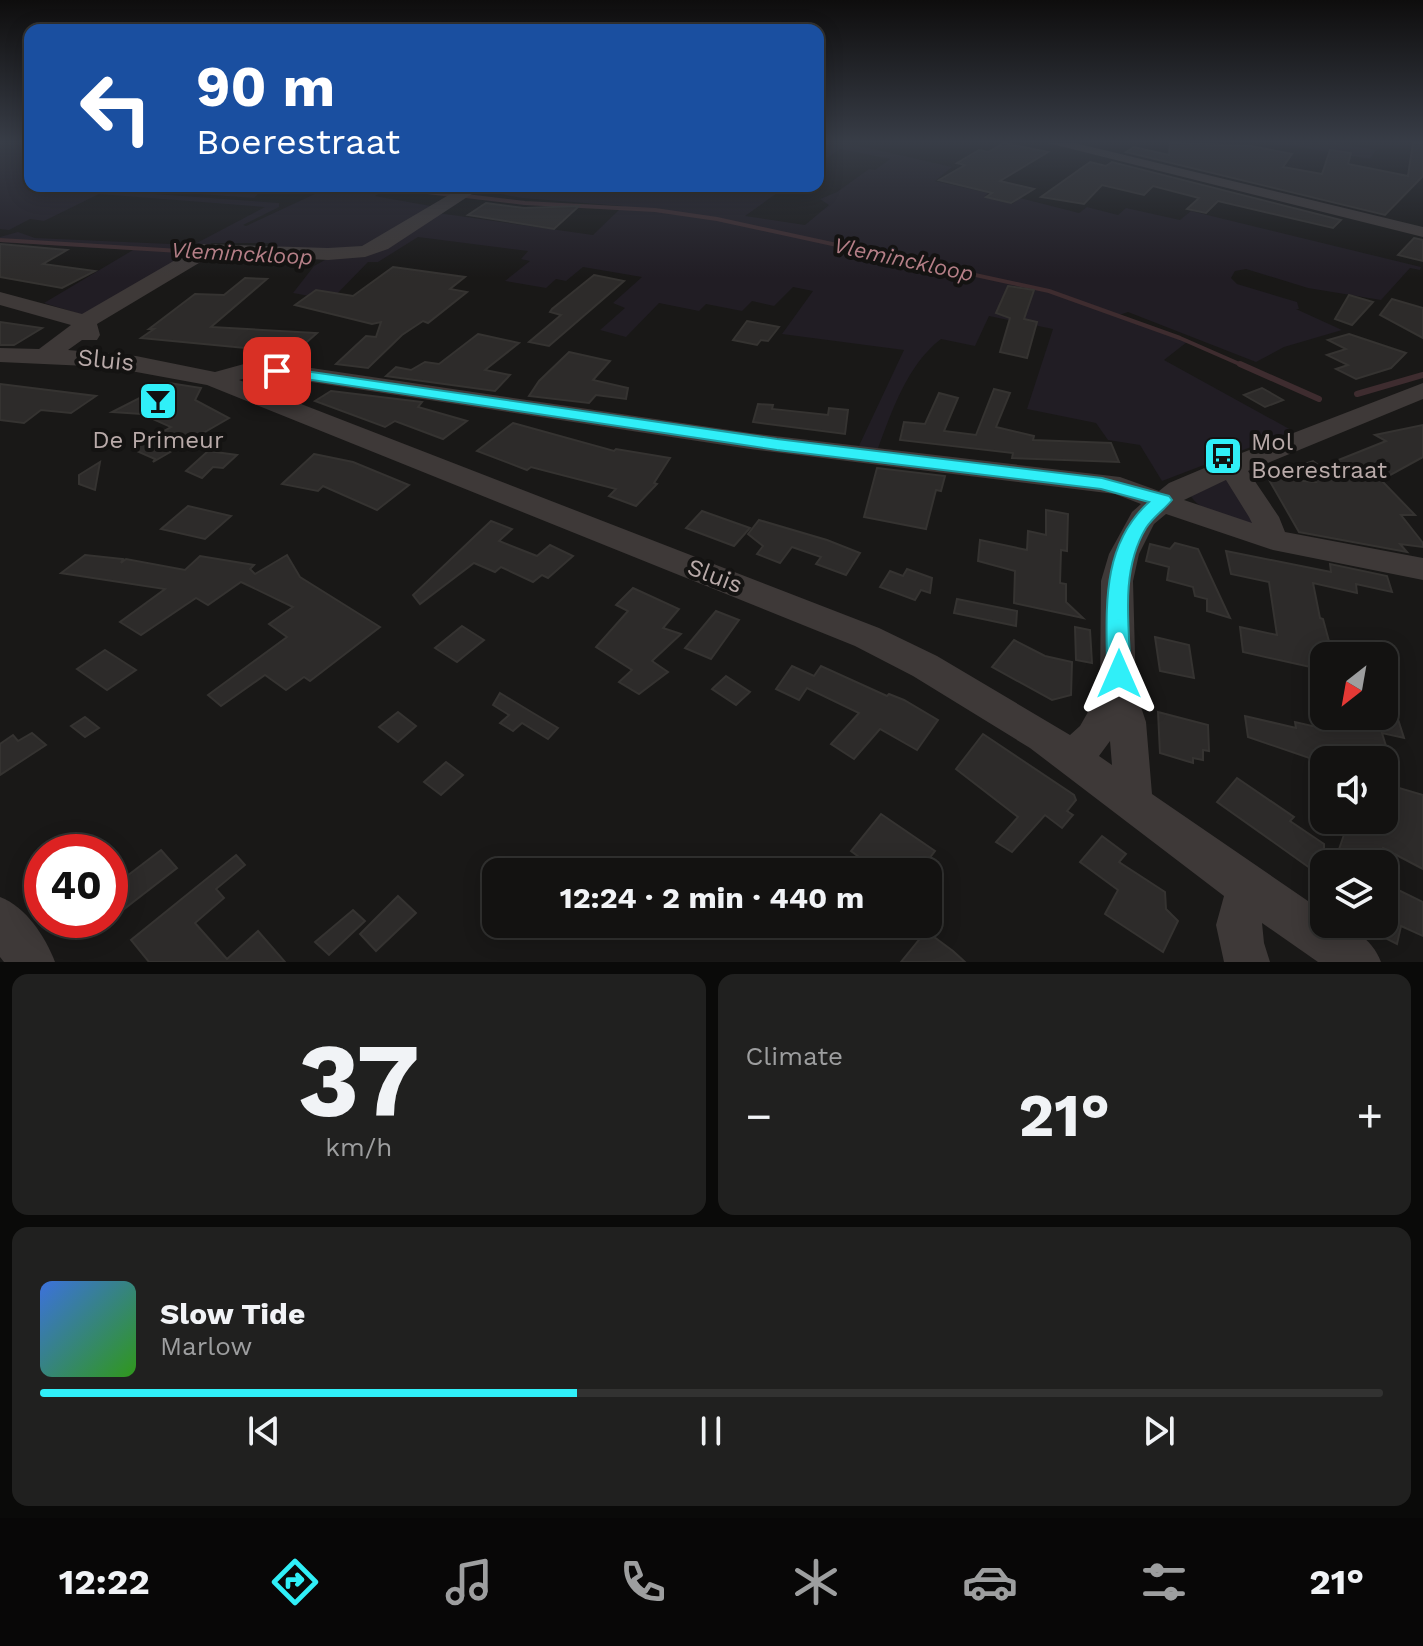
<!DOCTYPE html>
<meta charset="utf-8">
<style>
body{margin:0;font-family:"Work Sans",sans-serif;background:#20201f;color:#f1f3f6;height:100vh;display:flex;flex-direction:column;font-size:30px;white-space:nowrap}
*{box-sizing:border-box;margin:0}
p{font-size:26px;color:#9d9e9f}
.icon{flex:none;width:44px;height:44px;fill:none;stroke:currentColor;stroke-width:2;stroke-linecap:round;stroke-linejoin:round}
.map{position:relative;height:962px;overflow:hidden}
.drawer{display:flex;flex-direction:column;gap:12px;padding:12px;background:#0a0a09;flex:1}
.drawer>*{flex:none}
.top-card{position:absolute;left:24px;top:24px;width:800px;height:168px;border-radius:16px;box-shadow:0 4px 20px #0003,0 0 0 2px #323231;background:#1a4fa0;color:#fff;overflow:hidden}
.needle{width:52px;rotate:211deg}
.tools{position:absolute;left:1310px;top:642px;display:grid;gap:16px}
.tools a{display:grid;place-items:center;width:88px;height:88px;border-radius:16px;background:#131211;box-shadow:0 4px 20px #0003,0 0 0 2px #323231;font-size:40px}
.speed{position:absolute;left:24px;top:834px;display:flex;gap:16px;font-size:40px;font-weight:700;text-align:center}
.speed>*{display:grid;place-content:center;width:104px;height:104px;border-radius:50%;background:#131211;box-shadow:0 4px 20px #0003,0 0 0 2px #323231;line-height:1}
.speed .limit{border:12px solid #d22;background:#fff;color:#111}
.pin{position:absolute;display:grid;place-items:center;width:68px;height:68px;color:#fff;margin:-34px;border-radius:16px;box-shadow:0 4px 12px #0006}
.me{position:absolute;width:88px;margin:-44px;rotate:0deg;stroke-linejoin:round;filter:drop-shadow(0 0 6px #0008)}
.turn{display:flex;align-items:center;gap:28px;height:168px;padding:0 40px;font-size:36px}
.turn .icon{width:104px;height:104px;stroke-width:2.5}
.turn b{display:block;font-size:56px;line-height:68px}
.big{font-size:60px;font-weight:700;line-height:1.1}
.drawer .card{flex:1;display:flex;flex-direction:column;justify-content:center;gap:12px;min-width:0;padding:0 28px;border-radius:16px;background:#20201f}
.drawer .dial{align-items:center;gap:0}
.dial b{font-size:104px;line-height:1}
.song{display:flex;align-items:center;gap:24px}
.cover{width:96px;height:96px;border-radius:12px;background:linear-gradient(135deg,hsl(220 70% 55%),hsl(110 70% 35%))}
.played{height:8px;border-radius:4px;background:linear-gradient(90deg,#30eff8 40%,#323231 40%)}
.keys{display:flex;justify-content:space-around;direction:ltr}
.heat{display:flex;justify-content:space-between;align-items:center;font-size:44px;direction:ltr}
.drawer .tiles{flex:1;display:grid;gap:12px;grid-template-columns:1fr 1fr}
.card:last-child{grid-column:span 2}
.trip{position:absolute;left:482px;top:858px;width:460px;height:80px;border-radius:16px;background:#131211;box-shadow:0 4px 20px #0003,0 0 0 2px #323231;font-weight:700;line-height:80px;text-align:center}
.tabs{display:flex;height:128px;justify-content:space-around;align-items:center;background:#080707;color:#9d9e9f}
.tabs .icon{width:56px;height:56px}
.tabs .selected{color:#30eff8}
.tabs b{font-size:36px;color:#f1f3f6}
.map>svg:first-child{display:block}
</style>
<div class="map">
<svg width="1423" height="962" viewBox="0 0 1423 962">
<rect width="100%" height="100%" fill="#191817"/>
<!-- green -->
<g fill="#211d24">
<path d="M 0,143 L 30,143 L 30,186 L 266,186 L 254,198 L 105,187 L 99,190 L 279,203 L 279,207 L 243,225 L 246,226 L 332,186 L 471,186 C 458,195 447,188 434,195 L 386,189 L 375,196 L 436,207 L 364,246 L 349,249 L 275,248 L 274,243 L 212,243 L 86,314 L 80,314 L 44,303 L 133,250 L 0,242 L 0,237 L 18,232 L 35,238 L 193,245 L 265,207 L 99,194 L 44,221 L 30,219 L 9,230 L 0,229 Z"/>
<path d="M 818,143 L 847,143 L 952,167 L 935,181 L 988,193 L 985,196 L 1012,204 L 1020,198 L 1079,213 L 1087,207 L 1118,215 L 1126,208 L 1180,220 L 1191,211 L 1421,267 L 1420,270 L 1410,268 L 1381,300 L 1308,288 L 1246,269 L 1235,271 L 1231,278 L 1237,284 L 1297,302 L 1299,309 L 1296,309 L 1342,330 L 1284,347 L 1256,362 L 1128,312 L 1119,315 L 1187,342 L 1164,360 L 1293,431 L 1162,481 L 1140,445 L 1108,440 L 1096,423 L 1027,409 L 1053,329 L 989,316 L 975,346 L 941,339 C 907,365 892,411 877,451 L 858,448 L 904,350 L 782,334 L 813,291 L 793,287 L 774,306 L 752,301 L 742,311 L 706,304 L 699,311 L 659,303 L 626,337 L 600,330 L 625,308 L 613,303 L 642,277 L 583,267 L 566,281 L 556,279 L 546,288 L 505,281 L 530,261 L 521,259 L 528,251 L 418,237 L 378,262 L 368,262 L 331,300 L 293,293 L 314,266 L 332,256 L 361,252 L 438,213 L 593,235 L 623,206 L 522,198 L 479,190 L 485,186 L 787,186 L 745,216 L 805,225 L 829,205 L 820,199 L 837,192 L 869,169 L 875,170 L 890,159 L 840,149 L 818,164 Z"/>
<polygon points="1274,143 1336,143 1376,150 1370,159"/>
<path d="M 1230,478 L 1265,530 C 1246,523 1199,513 1191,496 Z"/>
</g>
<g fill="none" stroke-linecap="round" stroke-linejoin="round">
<!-- stream-far1 -->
<g stroke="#3e2c2f" stroke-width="4">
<polyline points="379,186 452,195"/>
<polyline points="466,196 525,203 655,210 717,219 1049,291 1180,338 1244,366"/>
<polyline points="0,240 196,252"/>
</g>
<!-- stream -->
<g stroke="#3e2c2f" stroke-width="6">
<polyline points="1240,364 1319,399"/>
<polyline points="1357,394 1423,375"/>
</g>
</g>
<!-- building -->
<g fill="#2d2b2a" stroke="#353331" stroke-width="2">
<polygon points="1004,143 1048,152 1000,181 1034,189 1011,203 986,197 992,193 939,180 965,165 957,163 979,150 988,152"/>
<polygon points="1170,143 1251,146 1292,154 1283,167 1322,174 1330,150 1351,153 1348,164 1408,176 1413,143 1423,143 1423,176 1385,215 1126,152 1134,147 1169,155"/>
<polygon points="1090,162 1106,166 1112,162 1341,220 1333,228 1218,201 1206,213 1187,209 1199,198 1153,186 1144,195 1102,185 1084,204 1041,197"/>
<polygon points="486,203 524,208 579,206 554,229 468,215"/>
<polygon points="1414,238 1423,240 1423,261 1398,255"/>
<polygon points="0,244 67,250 43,264 95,271 62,288 0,277"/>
<polygon points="393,267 465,277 450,289 467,292 428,323 423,321 402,335 368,368 336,364 366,336 376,337 381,322 372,324 295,305 316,290 353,296"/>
<polygon points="594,275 624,281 549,346 529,342 561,315 550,312 552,309"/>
<polygon points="245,278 267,279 211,327 317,333 299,349 292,348 288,352 141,338 154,329 149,329 195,294 224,295"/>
<polygon points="1008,286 1034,290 1024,319 1037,322 1027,358 1000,352 1010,318 996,313"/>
<polygon points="1349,295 1373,302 1352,325 1335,319"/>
<polygon points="1392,299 1423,308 1423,338 1380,315"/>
<polygon points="747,321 779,327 768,341 761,340 757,345 733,340"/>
<polygon points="0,322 42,328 14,345 0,345"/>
<polygon points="478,334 519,343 485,370 510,375 495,391 386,376 396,367 411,370 425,362 439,364"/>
<polygon points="1349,334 1406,353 1391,368 1356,379 1336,369 1348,365 1327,355 1346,349 1328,340"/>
<polygon points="569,352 610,361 593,380 628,388 626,399 596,395 589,403 529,396 539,381"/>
<polygon points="169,383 201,388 195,400 229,418 153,462 155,459 132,449 171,427 142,414 112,412"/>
<polygon points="0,384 96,396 71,413 41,410 24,423 0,420"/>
<polygon points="1262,388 1283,400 1265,407 1244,395"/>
<polygon points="994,389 1010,393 996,427 1034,436 1033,440 1111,443 1119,462 1012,458 1013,453 900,440 904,422 925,424 939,393 958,398 944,431 976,435"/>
<polygon points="331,391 422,402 418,407 467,421 443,439 395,421 385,427 315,401"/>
<polygon points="758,404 773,405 772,409 828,415 829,408 848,410 845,434 753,422"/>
<polygon points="513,423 614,451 616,449 670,458 654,483 657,484 636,506 609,496 616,489 531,467 527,470 477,451"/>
<polygon points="1423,425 1423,457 1381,480 1415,515 1401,515 1423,543 1423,547 1400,544 1407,552 1299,532 1268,478 1315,482 1295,467 1313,461 1321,467 1386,441 1375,435"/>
<polygon points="208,451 237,455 223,468 213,467 202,478 186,471"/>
<polygon points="314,454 353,462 409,485 377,510 323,486 318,491 282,484"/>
<polygon points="100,462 95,490 79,484 79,475"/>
<polygon points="877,468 945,476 941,491 936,490 926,529 864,517"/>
<polygon points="188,506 231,516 205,539 161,529"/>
<polygon points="1046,510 1068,514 1067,551 1061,550 1060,583 1066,584 1066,602 1083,618 1014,603 1015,571 978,561 980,540 1027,550 1028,531 1046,535"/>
<polygon points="702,511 750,528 734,546 686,528"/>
<polygon points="759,520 827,540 860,553 846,575 816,564 821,557 792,547 780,563 757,554 763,546 748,534"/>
<polygon points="491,521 512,529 499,541 537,556 550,545 573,556 548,578 542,575 533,582 501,567 495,572 474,563 420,604 413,595"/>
<polygon points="1175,543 1198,549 1230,618 1207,611 1207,599 1195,596 1193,587 1167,580 1169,567 1146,561 1150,544 1170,549"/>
<polygon points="1226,551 1331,572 1330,564 1387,576 1392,592 1356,584 1357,593 1313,583 1320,618 1323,619 1333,656 1324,656 1324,670 1243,652 1240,627 1277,635 1269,582 1231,574"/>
<polygon points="85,555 123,559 121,563 126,559 185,570 200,556 254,565 250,569 255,574 287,555 300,577 380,627 310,681 304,677 286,690 265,675 221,706 208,695 287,637 269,624 293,607 241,582 208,605 196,598 141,635 120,622 165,589 61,573"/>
<polygon points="907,569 932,578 930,593 921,590 915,600 880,587 890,571 903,576"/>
<polygon points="633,588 679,609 663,628 681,634 652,661 668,672 639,694 619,682 632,670 596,647 628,611 616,605"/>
<polygon points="957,599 1017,611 1016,626 954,613"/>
<polygon points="716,611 739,620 711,659 685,648"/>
<polygon points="462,626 484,640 457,662 435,648"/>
<polygon points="1075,627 1090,630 1092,663 1076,660"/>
<polygon points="1155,637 1189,645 1194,678 1160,671"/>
<polygon points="1014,640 1045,656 1072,662 1071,695 1052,700 992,667"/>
<polygon points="105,650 136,670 107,690 77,669"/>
<polygon points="792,666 814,676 821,666 887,696 889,694 904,700 938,720 917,750 880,729 854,759 831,744 859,713 807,688 799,700 776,689"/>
<polygon points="726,676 750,692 736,705 712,689"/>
<polygon points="1387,685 1404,738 1382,733 1399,788 1423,795 1423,869 1383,848 1377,864 1358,857 1356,864 1334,864 1349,820 1384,820 1384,760 1324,760 1324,763 1248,737 1245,716 1296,728 1295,722 1325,729 1322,716 1384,716 1384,686"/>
<polygon points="500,693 533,713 558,728 548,739 522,723 513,731 500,723 509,715 493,705"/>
<polygon points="398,712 416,726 398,742 379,727"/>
<polygon points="1158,712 1208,725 1209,751 1203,750 1203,760 1193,758 1193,763 1160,753"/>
<polygon points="85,717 99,728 85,737 71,726"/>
<polygon points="32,733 46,745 0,775 0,744 13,735 18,741"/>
<polygon points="983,734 1074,795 1076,800 1067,811 1073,815 1062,828 1045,815 1012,852 996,842 1018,817 956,769"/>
<polygon points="446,762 463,775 441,795 424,782"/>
<polygon points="1237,778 1294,817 1290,821 1324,844 1324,878 1217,802"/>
<polygon points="881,814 935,851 919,872 879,872 851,851"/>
<polygon points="1102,836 1126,854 1119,862 1165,892 1166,909 1178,921 1163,952 1105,914 1118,890 1080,862"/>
<polygon points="161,850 177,868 110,920 110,889"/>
<polygon points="236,855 245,865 216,889 224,898 195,923 227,959 258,931 285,962 149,962 131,940"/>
<polygon points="1384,883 1423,902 1423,936 1401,926 1397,944 1358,924 1384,924"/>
<polygon points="398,896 416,913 376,951 360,934"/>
<polygon points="353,910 365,921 329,955 315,942"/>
<polygon points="926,931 953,951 965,962 901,962"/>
</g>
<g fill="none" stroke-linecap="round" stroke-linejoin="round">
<!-- minor -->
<g fill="#3e3938" fill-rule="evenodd">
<polygon points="1048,143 1075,143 1423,227 1423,237"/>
<path d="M 464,186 L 484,186 L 388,249 L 365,257 L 328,260 L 214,254 L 97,324 L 100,335 L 97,340 L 82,340 L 68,350 L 136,356 L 215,372 L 244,364 L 298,366 L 750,433 L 1120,477 L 1159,491 L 1169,483 L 1221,461 L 1423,383 L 1423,399 L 1248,471 L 1279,517 L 1285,532 L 1423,558 L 1423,580 L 1273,550 L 1166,514 L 1154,524 L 1139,554 L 1133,581 L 1136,692 L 1146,722 L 1152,794 L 1324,912 L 1324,924 C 1350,924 1372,938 1381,962 L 1318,962 L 1262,923 L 1264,943 L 1270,962 L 1224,962 L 1216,925 L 1224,896 L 1030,748 L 913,676 L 855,646 L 207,385 L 109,367 L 0,362 L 0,348 L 39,349 L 71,325 L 0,305 L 0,292 L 82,314 L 203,244 L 328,248 L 362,246 ZM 246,378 L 298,380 L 750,449 L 1115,494 L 1141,504 L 1132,512 L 1109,554 L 1101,581 L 1100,691 L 1080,726 L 1070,735 L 937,656 L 879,628 L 239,380 ZM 1226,480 L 1249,517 L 1252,523 L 1184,500 ZM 1110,741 L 1112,765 L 1099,756 Z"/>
<path d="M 0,897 C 26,907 45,936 55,962 L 4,962 L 0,957 Z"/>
</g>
</g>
<!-- sky -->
<linearGradient id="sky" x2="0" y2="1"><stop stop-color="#0e0d0d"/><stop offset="0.51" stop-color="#383d47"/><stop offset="1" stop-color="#383d47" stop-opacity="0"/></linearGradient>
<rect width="1423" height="278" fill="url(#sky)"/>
<!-- route -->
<path fill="#30eff8" stroke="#1f9ba1" stroke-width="2" d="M 277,367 L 777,439 L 1102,478 L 1169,496 L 1172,500 C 1164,510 1153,517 1146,528 C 1120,571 1129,625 1131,674 L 1127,680 L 1119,683 L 1111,680 L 1107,674 C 1107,613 1099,547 1149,502 L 1101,489 L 777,450 L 272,374 L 272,368 Z"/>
<!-- icons -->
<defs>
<g id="bar-square" transform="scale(2)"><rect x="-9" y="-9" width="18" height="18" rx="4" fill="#30eff8" stroke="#141312"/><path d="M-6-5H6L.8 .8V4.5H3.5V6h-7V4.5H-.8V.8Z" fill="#111"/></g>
<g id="bus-square" transform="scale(2)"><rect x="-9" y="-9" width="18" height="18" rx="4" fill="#30eff8" stroke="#141312"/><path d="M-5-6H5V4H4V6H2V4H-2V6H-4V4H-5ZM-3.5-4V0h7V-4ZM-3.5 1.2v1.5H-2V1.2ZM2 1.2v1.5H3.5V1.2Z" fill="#111"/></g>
</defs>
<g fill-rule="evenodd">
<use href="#bar-square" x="158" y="401"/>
<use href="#bus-square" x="1223" y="456"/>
</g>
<g text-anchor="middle" stroke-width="8" stroke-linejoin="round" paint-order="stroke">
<!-- far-water labels -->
<g font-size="22" font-style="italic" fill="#b57f87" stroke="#141312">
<text transform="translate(242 253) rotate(3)" y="8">Vleminckloop</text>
<text transform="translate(904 259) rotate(12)" y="8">Vleminckloop</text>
</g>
<!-- street labels -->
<g font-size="24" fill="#b9aaa9" stroke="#141312">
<text transform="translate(106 360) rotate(6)" y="8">Sluis</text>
<text transform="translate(715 576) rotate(21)" y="8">Sluis</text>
</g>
<!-- poi labels -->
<g font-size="24" fill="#b9aaa9" stroke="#141312">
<text x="158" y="448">De Primeur</text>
<text x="1251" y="450" text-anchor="start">Mol<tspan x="1251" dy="28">Boerestraat</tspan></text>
</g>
</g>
</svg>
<div class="tools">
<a><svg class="needle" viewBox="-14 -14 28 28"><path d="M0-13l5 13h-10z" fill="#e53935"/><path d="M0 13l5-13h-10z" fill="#9d9e9f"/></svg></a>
<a><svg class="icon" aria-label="sound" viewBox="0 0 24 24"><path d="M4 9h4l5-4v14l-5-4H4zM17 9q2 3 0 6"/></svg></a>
<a><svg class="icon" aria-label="layers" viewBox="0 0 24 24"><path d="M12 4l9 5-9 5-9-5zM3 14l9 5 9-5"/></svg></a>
</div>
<div class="speed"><div class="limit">40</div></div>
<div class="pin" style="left:277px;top:371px;background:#d93025"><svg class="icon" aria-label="arrive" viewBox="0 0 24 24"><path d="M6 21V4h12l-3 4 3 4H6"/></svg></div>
<svg class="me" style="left:1119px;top:674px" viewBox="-20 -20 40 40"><path d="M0-17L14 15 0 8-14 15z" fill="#30eff8" stroke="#fff" stroke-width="4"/></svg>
<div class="trip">12:24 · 2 min · 440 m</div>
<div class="top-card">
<div class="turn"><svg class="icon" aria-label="left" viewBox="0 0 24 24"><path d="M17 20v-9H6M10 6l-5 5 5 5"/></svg><div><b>90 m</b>Boerestraat</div></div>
</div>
</div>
<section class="drawer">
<div class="tiles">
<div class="card dial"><b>37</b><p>km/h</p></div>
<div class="card"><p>Climate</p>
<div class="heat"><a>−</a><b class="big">21°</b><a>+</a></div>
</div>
<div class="card">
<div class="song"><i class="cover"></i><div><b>Slow Tide</b><p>Marlow</p></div></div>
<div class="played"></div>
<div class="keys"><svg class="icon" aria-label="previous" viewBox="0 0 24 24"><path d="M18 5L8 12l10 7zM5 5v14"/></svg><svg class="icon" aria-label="pause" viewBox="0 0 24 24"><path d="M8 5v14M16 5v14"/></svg><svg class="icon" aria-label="next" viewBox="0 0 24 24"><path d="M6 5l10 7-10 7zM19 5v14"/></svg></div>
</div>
</div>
</section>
<nav class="tabs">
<b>12:22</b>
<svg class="icon selected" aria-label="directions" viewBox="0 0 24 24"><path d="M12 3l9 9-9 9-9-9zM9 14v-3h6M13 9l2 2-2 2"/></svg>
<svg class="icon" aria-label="music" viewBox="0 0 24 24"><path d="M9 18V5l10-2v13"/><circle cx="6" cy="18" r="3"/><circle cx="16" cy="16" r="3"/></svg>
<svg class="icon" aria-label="phone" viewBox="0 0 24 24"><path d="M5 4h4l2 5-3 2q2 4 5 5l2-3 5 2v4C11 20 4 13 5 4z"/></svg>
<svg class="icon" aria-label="climate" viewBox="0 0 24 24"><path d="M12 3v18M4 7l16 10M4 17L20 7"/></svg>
<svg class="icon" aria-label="car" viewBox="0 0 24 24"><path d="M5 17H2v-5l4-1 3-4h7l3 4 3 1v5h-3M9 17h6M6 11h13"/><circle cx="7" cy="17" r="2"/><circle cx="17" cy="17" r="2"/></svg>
<svg class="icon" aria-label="filters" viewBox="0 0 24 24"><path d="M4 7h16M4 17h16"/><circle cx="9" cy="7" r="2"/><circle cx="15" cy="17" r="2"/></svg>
<b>21°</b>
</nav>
